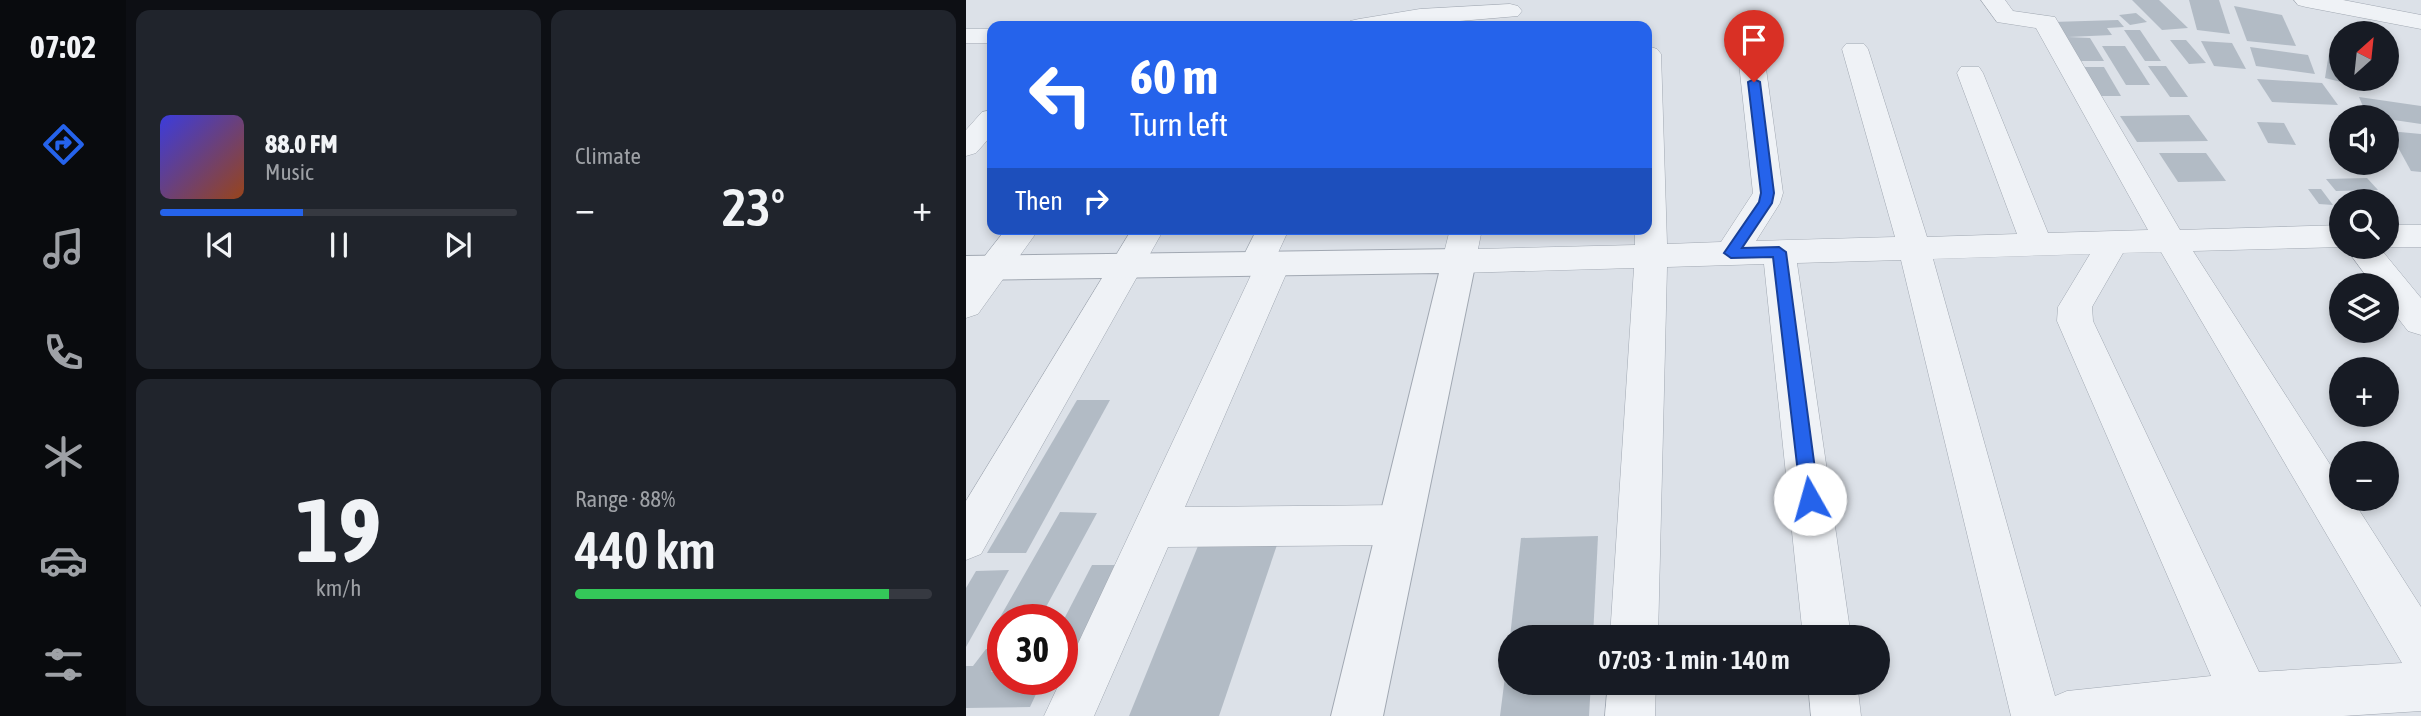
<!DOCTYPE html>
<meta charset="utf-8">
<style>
body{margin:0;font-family:"Asap Condensed",sans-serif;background:#20242c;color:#f1f3f6;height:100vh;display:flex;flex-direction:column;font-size:26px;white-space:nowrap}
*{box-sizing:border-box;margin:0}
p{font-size:23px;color:#9ea1a6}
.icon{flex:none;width:38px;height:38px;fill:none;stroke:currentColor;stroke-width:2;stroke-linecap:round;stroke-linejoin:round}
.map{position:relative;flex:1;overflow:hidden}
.sheet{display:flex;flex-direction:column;gap:10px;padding:10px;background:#0d0f14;width:840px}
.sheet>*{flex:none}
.hud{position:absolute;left:21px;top:21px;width:665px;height:214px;border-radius:14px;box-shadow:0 4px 10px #0003;background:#2563eb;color:#fff;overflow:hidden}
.needle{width:46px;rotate:27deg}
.fabs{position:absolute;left:1363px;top:21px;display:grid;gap:14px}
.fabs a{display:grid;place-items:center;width:70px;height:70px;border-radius:50%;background:#171b24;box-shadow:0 4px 10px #0003;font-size:35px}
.speed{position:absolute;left:21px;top:604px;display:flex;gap:14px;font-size:35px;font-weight:700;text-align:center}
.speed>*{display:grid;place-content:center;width:91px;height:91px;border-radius:50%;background:#171b24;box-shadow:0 4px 10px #0003;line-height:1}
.speed .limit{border:10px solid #d22;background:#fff;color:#111}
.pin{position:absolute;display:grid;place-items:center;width:60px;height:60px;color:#fff;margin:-72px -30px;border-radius:50% 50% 50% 0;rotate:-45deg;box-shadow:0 0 7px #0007}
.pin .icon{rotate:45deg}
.me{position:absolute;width:77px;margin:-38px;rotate:353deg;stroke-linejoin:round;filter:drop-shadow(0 0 5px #0008)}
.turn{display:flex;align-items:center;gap:24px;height:147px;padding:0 28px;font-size:32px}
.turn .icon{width:91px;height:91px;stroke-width:2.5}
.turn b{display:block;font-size:49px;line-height:60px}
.then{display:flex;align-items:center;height:66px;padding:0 28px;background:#0003;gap:14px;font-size:26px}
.big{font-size:52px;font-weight:600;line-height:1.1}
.sheet .tile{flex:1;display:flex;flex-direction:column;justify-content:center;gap:10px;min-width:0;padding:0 24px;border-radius:14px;background:#20242c}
.sheet .dial{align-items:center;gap:0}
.dial b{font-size:91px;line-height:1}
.song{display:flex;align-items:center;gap:21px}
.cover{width:84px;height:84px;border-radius:10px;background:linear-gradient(135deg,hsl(240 70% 55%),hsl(20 70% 35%))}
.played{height:7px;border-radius:4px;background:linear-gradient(90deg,#2563eb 40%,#363941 40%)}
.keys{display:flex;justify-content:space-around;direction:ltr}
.heat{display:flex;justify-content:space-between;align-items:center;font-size:38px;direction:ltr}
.charge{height:10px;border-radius:5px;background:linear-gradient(90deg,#34c759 88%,#363941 0)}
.sheet .tiles{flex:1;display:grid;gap:10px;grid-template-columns:repeat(2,1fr)}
.trip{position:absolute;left:532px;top:625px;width:392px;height:70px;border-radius:35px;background:#171b24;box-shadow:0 4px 10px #0003;font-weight:600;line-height:70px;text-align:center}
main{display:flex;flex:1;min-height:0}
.tabs{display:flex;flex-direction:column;width:126px;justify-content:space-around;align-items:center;background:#090b0e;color:#9ea1a6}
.tabs .icon{width:49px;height:49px}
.tabs .current{color:#2563eb}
.tabs b{font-size:32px;color:#f1f3f6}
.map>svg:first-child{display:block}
</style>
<main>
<nav class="tabs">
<b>07:02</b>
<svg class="icon current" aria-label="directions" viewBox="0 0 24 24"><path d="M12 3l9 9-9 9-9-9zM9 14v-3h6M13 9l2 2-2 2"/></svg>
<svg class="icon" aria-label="music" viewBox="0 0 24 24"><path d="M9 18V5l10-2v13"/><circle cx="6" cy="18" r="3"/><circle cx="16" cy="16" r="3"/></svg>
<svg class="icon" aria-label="phone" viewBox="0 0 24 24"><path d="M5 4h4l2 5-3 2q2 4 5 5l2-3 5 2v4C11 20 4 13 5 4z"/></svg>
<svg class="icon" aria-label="climate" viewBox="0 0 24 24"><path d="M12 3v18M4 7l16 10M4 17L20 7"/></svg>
<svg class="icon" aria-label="car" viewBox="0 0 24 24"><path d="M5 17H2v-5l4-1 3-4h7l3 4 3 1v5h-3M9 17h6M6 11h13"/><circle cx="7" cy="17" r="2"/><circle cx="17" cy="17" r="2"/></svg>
<svg class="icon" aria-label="filters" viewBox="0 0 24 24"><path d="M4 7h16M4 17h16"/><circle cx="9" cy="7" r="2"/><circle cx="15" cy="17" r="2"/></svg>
</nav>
<section class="sheet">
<div class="tiles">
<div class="tile">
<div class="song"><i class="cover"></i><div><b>88.0 FM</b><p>Music</p></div></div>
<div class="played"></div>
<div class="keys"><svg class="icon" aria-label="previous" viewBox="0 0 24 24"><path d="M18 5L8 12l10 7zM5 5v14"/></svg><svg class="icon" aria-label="pause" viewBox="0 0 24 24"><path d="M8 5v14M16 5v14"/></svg><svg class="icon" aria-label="next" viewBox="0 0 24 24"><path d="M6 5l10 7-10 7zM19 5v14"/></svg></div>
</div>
<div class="tile"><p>Climate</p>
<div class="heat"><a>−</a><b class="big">23°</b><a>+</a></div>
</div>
<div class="tile dial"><b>19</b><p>km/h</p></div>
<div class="tile"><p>Range · 88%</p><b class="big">440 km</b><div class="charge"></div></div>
</div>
</section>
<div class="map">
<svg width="1455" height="716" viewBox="0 0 1455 716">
<rect width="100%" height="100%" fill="#dce1e8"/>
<!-- building -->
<g fill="#b2bbc5">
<polygon points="1166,0 1193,0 1222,28 1196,30"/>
<polygon points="1223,0 1253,0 1264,34 1231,30"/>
<polygon points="1268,6 1316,15 1330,46 1281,41"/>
<polygon points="1170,13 1181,22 1164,25 1153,15"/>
<polygon points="1152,20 1158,27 1141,28 1146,35 1102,37 1124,38 1138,61 1112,61 1086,22"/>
<polygon points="1158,30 1174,30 1195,61 1179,61"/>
<polygon points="1204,40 1220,40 1240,63 1223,64"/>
<polygon points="1235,41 1266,43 1280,69 1248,66"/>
<polygon points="1136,46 1159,46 1184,85 1160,85"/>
<polygon points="1284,47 1342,55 1349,74 1290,66"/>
<polygon points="1363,53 1376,56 1376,79 1392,79 1391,86 1359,78"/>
<polygon points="1182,66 1200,66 1222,97 1204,97"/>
<polygon points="1112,67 1138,67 1155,96 1128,96"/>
<polygon points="1291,79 1356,83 1372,105 1306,102"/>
<polygon points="1393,97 1455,106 1455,124 1401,116"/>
<polygon points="1223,115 1242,141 1171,142 1154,116"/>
<polygon points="1291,122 1318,123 1330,145 1302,143"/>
<polygon points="1423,131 1455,134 1455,172 1445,171"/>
<polygon points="1193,153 1240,153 1260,181 1212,182"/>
<polygon points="1401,178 1412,190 1370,191 1360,179"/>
<polygon points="1342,189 1355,189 1367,205 1353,204"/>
<polygon points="111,400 144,400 60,553 21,553"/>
<polygon points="94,512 131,513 73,620 37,620 37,626 29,626"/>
<polygon points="632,536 627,637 544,637 555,538"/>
<polygon points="313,539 253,716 163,716 234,541"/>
<polygon points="126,565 157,565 109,665 96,665 96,623"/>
<polygon points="43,570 0,647 0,588 10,571"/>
<polygon points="543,645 544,682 625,682 623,716 534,716"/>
<polygon points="20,649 37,649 25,672 37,672 37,679 77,679 64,707 0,708 0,666 7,666"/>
</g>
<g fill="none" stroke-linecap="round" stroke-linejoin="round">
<!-- minor casing -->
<g stroke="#a1a8b2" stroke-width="1">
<g id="minor">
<path d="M 1015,0 L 1039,0 L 1047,11 L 1089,17 L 1214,230 L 1376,225 L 1376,247 L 1227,251 L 1376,483 L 1376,499 L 1386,499 L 1455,607 L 1455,711 L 1377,716 L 1045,716 L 935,260 L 831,263 L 885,637 L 837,637 L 798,264 L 701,267 L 692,637 L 644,637 L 668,268 L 493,273 L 481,269 L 476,261 L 484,229 L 516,229 L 512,249 L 669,245 L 669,229 L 681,229 L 682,46 L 691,49 L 695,54 L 701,244 L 755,242 L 787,193 L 772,54 L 776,49 L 794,49 L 798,54 L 817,193 L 814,203 L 790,241 L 929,237 L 876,49 L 880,44 L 898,44 L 902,49 L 961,237 L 1051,234 L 991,73 L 995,67 L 1013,67 L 1017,73 L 1082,233 L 1182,230 L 1070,28 L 1031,22 ZM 1195,252 L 1436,663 L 1293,672 L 1127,321 L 1126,307 L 1157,253 ZM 1124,254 L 1092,307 L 1091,321 L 1245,676 L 1101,691 L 1089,696 L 967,259 Z"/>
<polygon points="1328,0 1377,0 1455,15 1455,29 1340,7 1332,5"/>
<polygon points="544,4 552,6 556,11 552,16 435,26 381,26 384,21 393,19 454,9"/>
<rect x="0" y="29" width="26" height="14"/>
<polygon points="26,110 26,135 10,153 0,156 0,130 16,112"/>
<polygon points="1421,225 1455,225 1455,247 1420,247"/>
<polygon points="40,229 73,229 12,314 0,318 0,280"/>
<polygon points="166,229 198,229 15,554 0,560 0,501"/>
<polygon points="291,229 323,229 311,255 319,257 324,265 219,507 434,505 449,511 456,525 449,539 434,545 202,547 128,716 78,716 285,275 278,273 273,265"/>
<polygon points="1379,247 1413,247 1455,298 1455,335 1442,331 1421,304 1421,285 1407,285"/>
<polygon points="642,682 690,682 689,716 639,716"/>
<polygon points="842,682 891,682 895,716 845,716"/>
</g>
</g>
<!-- tertiary casing -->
<g stroke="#a1a8b2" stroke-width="2">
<polygon id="tertiary" points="493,249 505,252 510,261 417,716 365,716 473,273 0,280 0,256"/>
</g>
<!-- minor -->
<use href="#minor" fill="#eff2f6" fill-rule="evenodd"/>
<!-- tertiary -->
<use href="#tertiary" fill="#eff2f6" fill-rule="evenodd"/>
</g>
<!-- route -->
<polygon fill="#2563eb" stroke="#184099" stroke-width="2" points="788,79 794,82 808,193 806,203 776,248 813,247 820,252 853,499 850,505 844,508 837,505 835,499 807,257 765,258 758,253 793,202 795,193 782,82"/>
</svg>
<div class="fabs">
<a><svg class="needle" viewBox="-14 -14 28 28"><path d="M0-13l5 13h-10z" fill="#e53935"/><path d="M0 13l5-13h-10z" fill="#9ea1a6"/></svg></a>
<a><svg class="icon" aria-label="sound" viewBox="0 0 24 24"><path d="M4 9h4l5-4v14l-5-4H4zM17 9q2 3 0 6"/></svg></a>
<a><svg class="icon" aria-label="search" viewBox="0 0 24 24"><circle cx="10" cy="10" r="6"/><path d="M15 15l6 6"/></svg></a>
<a><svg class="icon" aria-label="layers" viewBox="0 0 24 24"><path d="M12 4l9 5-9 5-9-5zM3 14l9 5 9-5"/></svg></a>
<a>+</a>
<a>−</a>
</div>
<div class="speed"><div class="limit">30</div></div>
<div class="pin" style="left:788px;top:82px;background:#d93025"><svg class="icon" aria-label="arrive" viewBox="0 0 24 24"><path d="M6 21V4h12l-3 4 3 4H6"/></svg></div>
<svg class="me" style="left:844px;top:499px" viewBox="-20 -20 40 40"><circle r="19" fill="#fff"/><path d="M0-13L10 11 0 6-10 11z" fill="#2563eb"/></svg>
<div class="trip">07:03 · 1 min · 140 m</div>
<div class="hud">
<div class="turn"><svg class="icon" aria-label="left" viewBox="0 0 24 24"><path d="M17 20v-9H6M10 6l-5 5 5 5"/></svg><div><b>60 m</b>Turn left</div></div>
<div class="then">Then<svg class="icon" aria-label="right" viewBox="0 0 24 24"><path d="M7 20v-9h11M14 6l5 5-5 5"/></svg></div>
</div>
</div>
</main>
